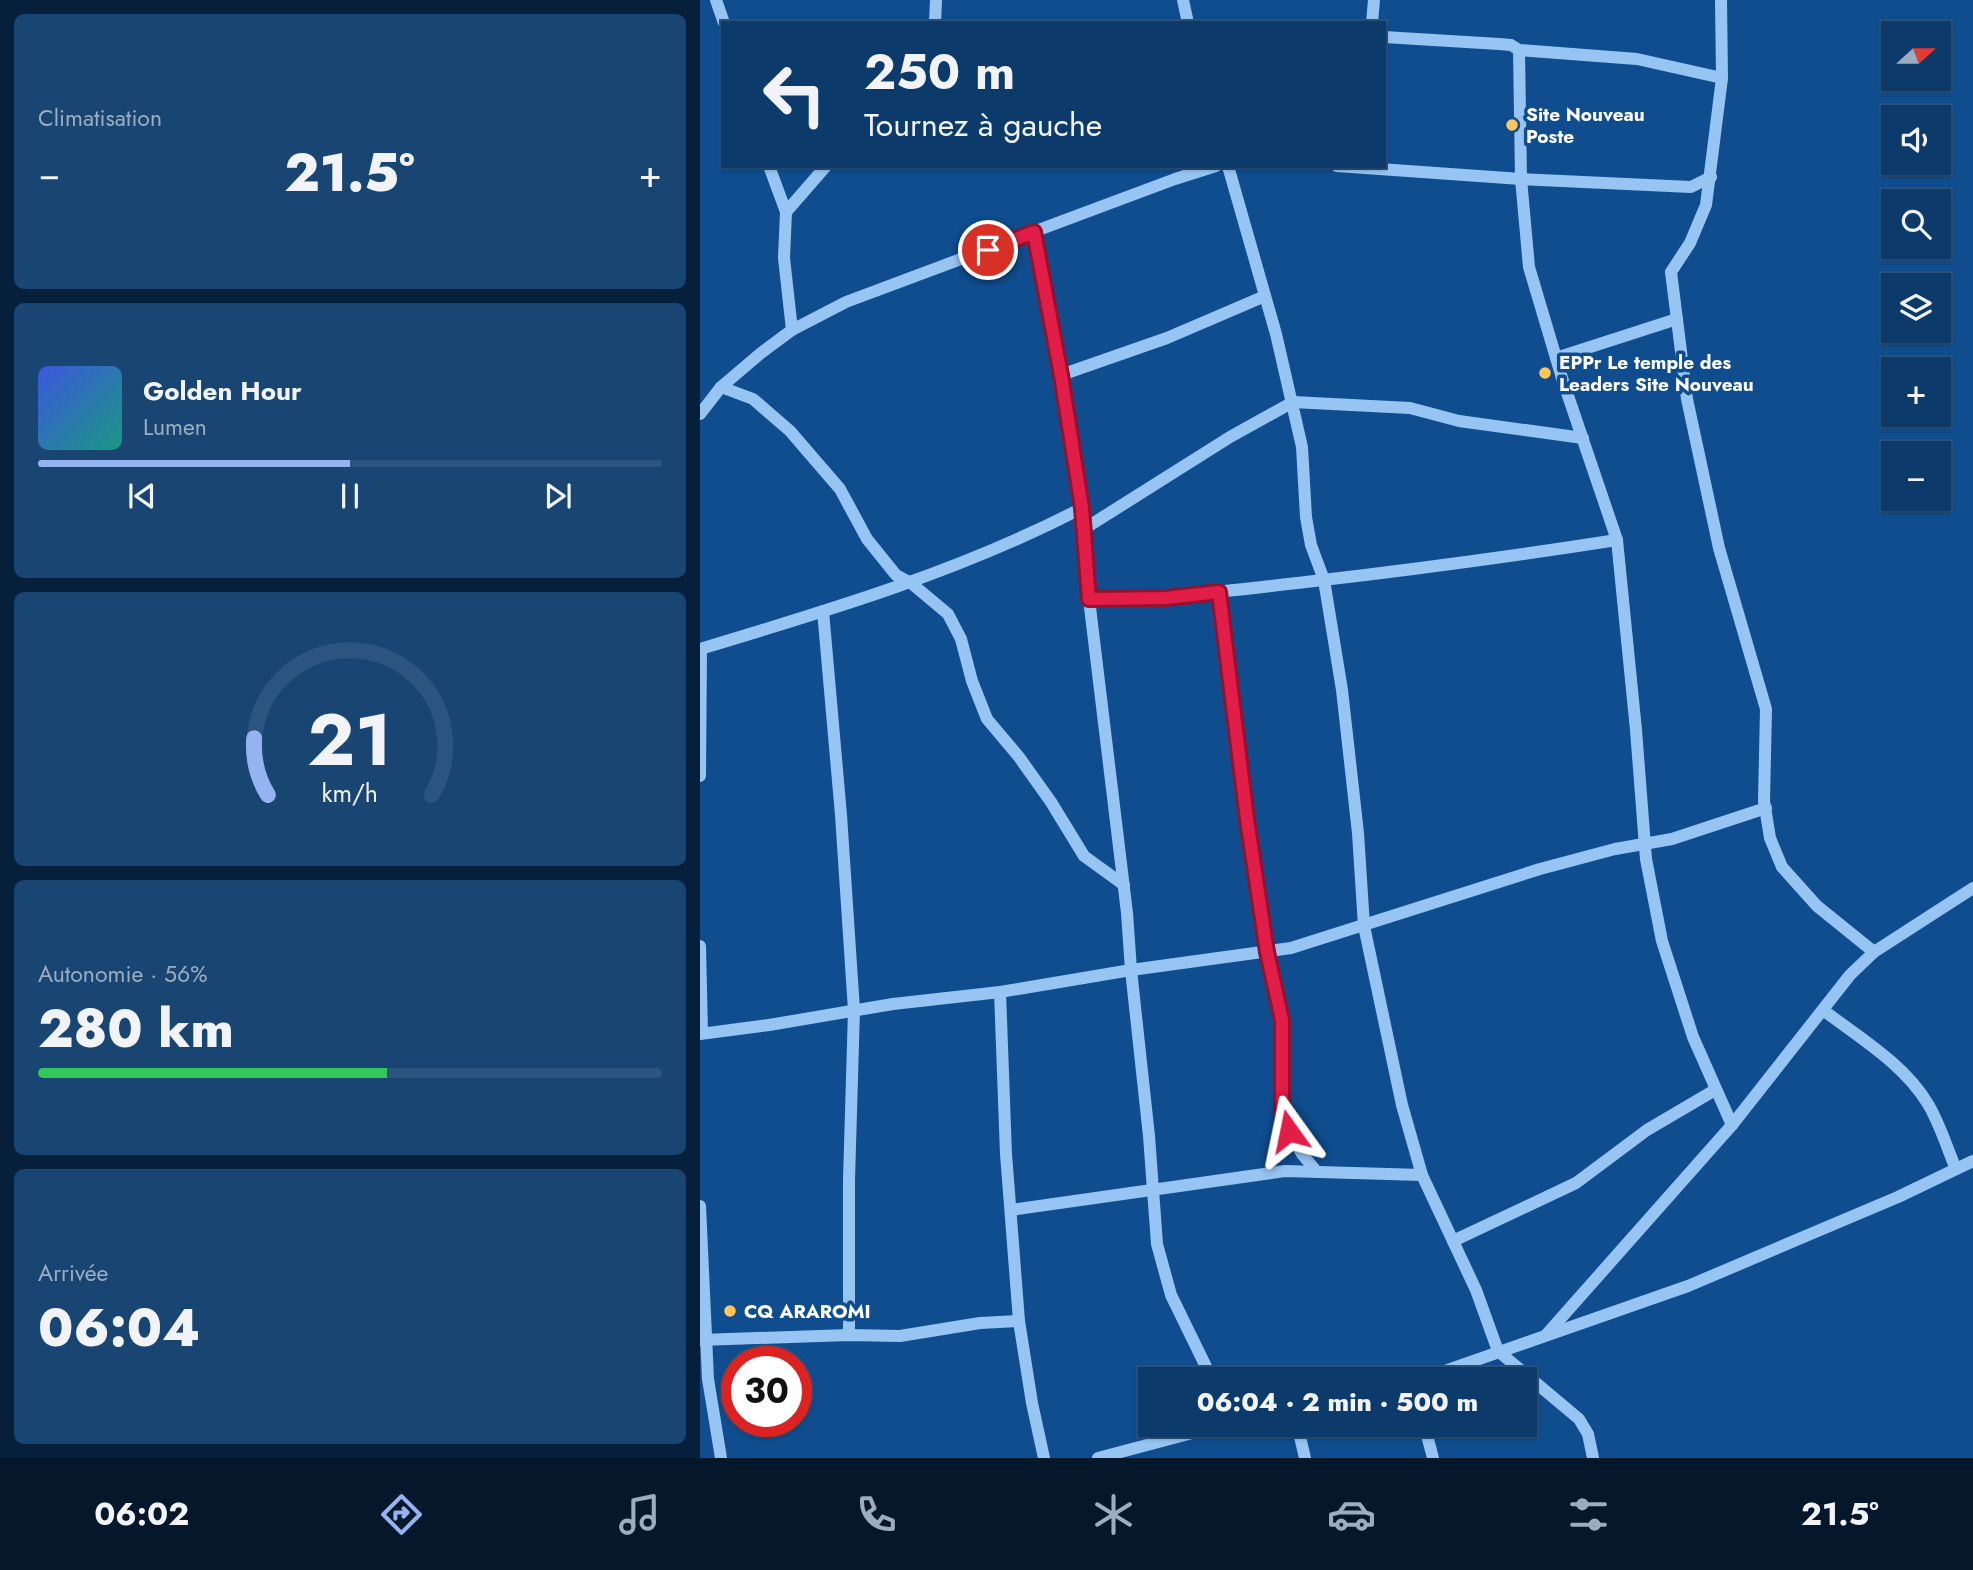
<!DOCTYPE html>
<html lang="fr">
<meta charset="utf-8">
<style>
body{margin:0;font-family:Jost,sans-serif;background:#194573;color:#f1f3f6;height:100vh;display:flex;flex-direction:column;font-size:26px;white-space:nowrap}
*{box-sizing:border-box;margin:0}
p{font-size:23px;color:#9aadc1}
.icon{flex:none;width:38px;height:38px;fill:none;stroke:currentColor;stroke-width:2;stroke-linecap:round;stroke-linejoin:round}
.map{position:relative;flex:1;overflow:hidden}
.sheet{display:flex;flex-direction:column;gap:14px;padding:14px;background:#06203b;width:700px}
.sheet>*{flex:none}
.hud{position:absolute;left:21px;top:21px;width:665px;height:147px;border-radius:0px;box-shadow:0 2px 5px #0004,0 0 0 2px #2b547e;background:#0b3a6b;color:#f1f3f6;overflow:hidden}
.needle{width:46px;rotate:69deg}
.controls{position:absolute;left:1181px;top:21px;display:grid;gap:14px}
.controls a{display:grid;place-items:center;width:70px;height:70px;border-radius:0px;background:#0b3a6b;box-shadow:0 2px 5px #0004,0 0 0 2px #2b547e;font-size:35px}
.speed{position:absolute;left:21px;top:1346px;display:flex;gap:14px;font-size:35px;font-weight:700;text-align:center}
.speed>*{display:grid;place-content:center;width:91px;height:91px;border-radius:50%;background:#0b3a6b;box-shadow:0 2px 5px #0004,0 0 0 2px #2b547e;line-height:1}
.speed .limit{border:10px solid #d22;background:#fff;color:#111}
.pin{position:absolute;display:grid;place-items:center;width:60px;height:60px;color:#fff;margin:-30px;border:4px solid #fff;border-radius:50%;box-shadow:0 2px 7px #0007}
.me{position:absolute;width:77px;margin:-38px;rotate:348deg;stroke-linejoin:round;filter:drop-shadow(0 0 5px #0008)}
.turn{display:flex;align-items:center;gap:24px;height:147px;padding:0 28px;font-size:32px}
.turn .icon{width:91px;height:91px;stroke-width:2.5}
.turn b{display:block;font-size:49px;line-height:60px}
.big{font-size:52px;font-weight:800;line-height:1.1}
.sheet .card{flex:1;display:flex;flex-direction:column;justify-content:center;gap:10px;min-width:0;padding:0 24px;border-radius:10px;background:#194573}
.sheet .dial{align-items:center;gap:0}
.dial svg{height:182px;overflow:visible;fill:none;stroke:#2b547e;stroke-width:7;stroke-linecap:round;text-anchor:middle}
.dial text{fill:#f1f3f6;stroke:none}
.song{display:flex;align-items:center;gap:21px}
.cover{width:84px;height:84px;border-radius:10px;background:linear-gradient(135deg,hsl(230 70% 55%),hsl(170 70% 35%))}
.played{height:7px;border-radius:4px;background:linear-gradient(90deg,#95b2f1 50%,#2b547e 50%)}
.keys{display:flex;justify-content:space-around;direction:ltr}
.heat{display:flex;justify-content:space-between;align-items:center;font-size:38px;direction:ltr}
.charge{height:10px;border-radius:5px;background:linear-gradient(90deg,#34c759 56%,#2b547e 0)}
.trip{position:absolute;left:438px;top:1367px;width:399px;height:70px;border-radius:0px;background:#0b3a6b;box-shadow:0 2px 5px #0004,0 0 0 2px #2b547e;font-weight:800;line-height:70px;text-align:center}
.tabs{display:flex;height:112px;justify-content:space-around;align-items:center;background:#04172b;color:#9aadc1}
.tabs .icon{width:49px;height:49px}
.tabs .active{color:#95b2f1}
.tabs b{font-size:32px;color:#f1f3f6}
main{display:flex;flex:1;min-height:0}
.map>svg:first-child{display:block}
</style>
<main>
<section class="sheet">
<div class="card"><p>Climatisation</p>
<div class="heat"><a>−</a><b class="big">21.5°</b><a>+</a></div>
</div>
<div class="card">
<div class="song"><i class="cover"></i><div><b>Golden Hour</b><p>Lumen</p></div></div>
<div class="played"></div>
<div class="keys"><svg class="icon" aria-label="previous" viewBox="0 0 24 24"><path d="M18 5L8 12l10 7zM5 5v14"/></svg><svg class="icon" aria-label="pause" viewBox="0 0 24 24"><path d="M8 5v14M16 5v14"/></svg><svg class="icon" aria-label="next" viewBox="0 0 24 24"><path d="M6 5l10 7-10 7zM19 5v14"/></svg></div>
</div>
<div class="card dial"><svg viewBox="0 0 100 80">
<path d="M14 69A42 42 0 1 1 86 69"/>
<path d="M14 69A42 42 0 0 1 8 44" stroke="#95b2f1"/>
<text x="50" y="56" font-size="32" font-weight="700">21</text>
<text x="50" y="72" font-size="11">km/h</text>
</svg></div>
<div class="card"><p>Autonomie · 56%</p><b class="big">280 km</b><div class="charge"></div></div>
<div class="card"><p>Arrivée</p><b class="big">06:04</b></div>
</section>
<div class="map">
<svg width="1273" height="1458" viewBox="0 0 1273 1458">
<rect width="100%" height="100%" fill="#0f4d8f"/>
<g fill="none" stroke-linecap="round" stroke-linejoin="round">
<!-- minor -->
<g stroke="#97c5f3" stroke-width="12">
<polyline points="16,0 24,23"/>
<polyline points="483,0 488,23"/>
<polyline points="1021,0 1022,78 1006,205 990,243 971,272 987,399 1019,548 1066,709 1064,801 1070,838 1082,867 1117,906 1174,952"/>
<polyline points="235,23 236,0"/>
<polyline points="672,23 674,0"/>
<polyline points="684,37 799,44 811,45 819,50 821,179 829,267 862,378 917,540 936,730 946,859 962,941 993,1037 1032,1125"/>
<polyline points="819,50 937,59 1022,78"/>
<polyline points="69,166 86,212 84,258 92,330"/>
<polyline points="528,166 576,334 602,447 606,517 611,545 624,580 642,690 658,833 664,926 702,1105 722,1175 776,1290 798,1351 879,1419 888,1434 893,1458"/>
<polyline points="637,166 821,179 991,187 1011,177"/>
<polyline points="86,212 126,166"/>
<polyline points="334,232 361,375 382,508 389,599 427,913 431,970 449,1136 457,1244 471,1295 512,1379"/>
<polyline points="856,358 977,319"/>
<polyline points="361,375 467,338 565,296"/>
<polyline points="21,387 53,399 90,431 140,489 167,539 196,575 211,583 248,614 261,639 272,681 287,719 319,757 351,802 384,856 424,885"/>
<polyline points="0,414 21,387 61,353 92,330 146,302 475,179 516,166"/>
<polyline points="384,529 530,437 593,402 710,408 759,421 883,438"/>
<polyline points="519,592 547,819 567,952 582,1020 582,1109 589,1131 602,1154 617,1172"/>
<path d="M 389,599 C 462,600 534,590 606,582 C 710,570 814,556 917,540"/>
<polyline points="123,611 141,815 154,1010 149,1180 149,1335"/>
<path d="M 0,649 C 130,610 261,571 382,508"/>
<polyline points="0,776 1,649"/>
<polyline points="0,946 2,1033"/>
<polyline points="300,992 306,1154 319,1321 332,1403 344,1458"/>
<path d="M 1123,1010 C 1160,1038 1204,1064 1228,1104 C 1240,1124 1247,1148 1256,1169"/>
<polyline points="0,1034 69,1025 193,1004 300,992 431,970 591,948 840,869 915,849 972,839 1066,808"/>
<polyline points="0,1206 8,1379 21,1458"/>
<polyline points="311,1210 585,1171 722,1175"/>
<polyline points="753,1241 876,1183 947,1130 1015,1090"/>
<polyline points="846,1335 1032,1125 1150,975 1174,952 1273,888"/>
<polyline points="0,1340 149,1335 200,1336 280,1323 319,1321"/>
<polyline points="722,1379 988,1286 1198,1197 1273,1161"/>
<polyline points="597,1424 605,1458"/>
<polyline points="724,1424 733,1458"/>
<polyline points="398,1458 526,1424"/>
</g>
</g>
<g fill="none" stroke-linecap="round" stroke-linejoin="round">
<!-- route casing -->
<g stroke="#92132f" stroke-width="18">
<polyline id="route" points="288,250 334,232 361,375 382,508 389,599 466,598 519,592 547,819 567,952 582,1020 582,1109 589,1131"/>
</g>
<!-- route -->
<use href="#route" stroke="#e11d48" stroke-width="12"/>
</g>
<!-- markers -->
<g fill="#ffc75a" stroke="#0f4d8f" stroke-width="2.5">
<circle cx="812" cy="125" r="7"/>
<circle cx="845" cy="373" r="7"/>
<circle cx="30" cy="1311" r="7"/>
</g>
<g text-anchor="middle" stroke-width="7" stroke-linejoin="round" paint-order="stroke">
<!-- poi labels -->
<g font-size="19" font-weight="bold" fill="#fff" stroke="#0f4d8f" text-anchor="start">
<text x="826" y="121">Site Nouveau<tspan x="826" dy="22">Poste</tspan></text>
<text x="859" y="369">EPPr Le temple des<tspan x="859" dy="22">Leaders Site Nouveau</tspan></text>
<text x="44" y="1318">CQ ARAROMI</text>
</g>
</g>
</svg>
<div class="controls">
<a><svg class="needle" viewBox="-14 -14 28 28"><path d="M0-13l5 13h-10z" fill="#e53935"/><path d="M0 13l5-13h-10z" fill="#9aadc1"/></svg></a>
<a><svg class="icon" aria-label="sound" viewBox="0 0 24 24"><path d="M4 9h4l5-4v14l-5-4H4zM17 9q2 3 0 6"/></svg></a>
<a><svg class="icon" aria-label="search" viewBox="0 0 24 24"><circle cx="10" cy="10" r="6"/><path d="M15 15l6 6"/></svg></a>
<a><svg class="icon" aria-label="layers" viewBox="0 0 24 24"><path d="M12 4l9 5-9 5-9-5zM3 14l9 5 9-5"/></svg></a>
<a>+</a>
<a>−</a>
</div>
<div class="speed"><div class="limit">30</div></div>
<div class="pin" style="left:288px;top:250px;background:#d93025"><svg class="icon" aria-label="arrive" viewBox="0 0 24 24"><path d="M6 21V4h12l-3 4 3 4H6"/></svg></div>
<svg class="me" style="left:589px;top:1131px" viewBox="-20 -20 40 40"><path d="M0-17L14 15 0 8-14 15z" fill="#e11d48" stroke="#fff" stroke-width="4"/></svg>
<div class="trip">06:04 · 2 min · 500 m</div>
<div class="hud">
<div class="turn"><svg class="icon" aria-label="left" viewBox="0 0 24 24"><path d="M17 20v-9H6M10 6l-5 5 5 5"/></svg><div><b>250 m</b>Tournez à gauche</div></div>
</div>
</div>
</main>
<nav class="tabs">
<b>06:02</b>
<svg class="icon active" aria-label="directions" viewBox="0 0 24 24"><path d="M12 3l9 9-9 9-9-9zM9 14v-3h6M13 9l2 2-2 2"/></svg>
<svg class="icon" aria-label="music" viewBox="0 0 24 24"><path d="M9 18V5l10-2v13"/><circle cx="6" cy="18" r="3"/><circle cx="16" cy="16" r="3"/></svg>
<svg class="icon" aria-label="phone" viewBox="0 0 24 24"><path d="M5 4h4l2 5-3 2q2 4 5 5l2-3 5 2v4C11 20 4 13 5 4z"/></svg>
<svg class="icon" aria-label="climate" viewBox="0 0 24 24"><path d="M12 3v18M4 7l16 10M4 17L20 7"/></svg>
<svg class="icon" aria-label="car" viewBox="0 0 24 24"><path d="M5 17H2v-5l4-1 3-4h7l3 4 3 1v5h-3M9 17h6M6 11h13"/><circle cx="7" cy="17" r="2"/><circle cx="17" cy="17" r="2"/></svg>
<svg class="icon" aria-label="filters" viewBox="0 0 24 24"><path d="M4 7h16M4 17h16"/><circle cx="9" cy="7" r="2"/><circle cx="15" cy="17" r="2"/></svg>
<b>21.5°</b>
</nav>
